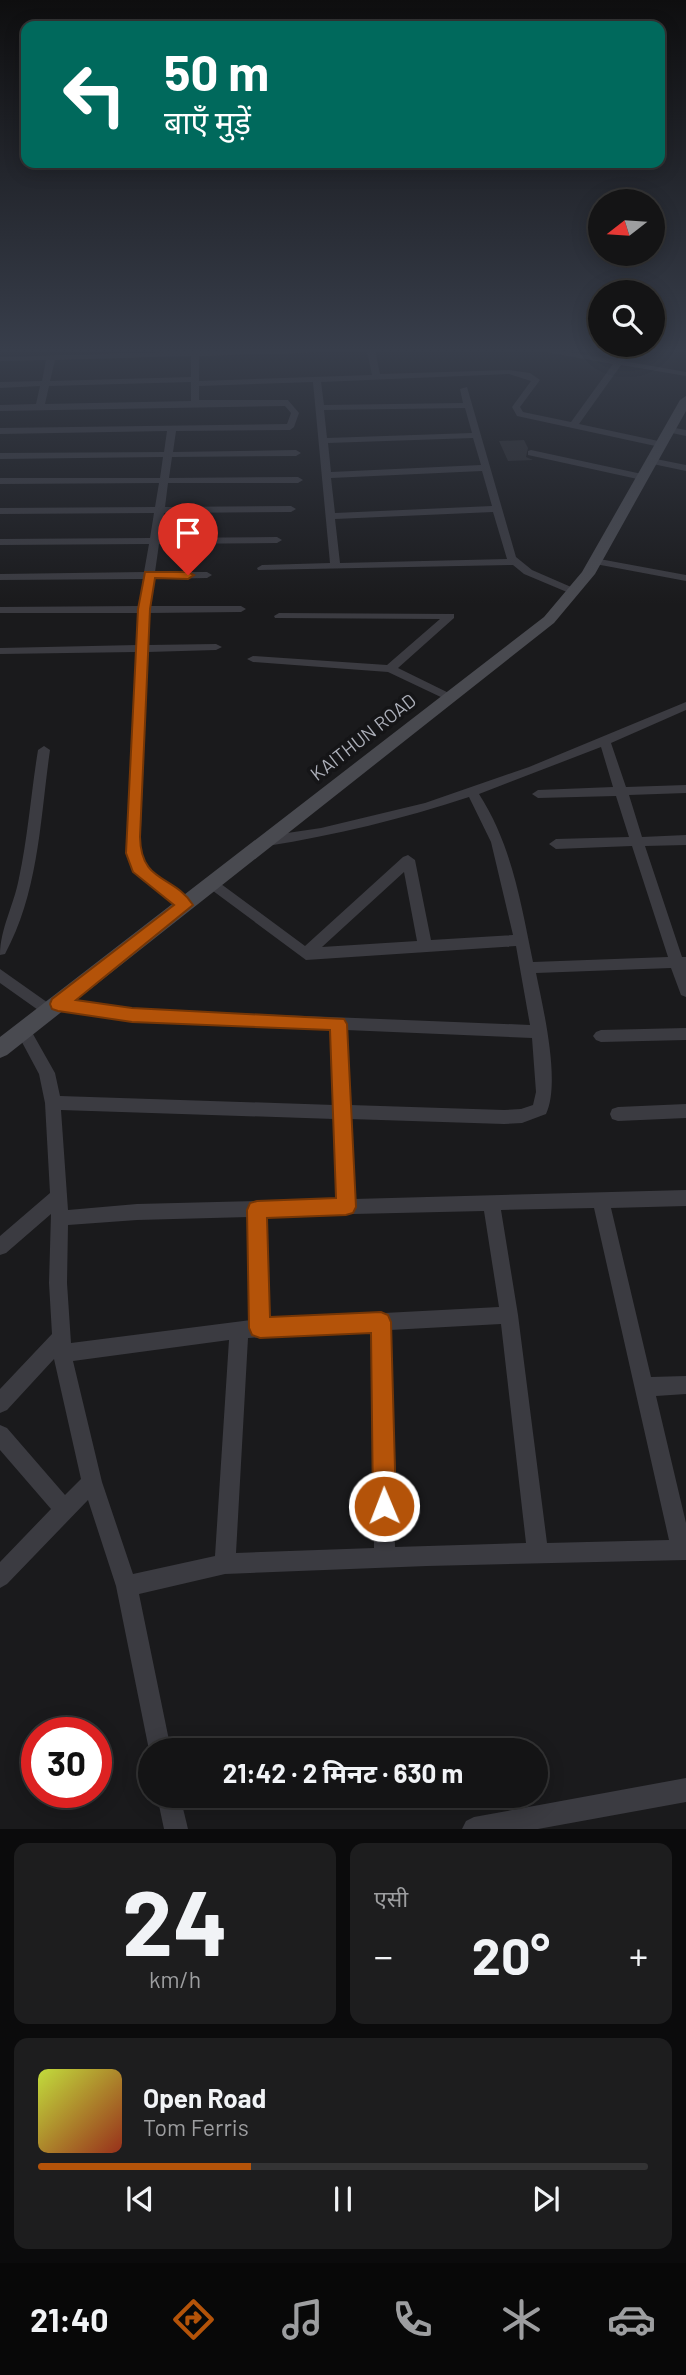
<!DOCTYPE html>
<html lang="hi">
<meta charset="utf-8">
<style>
body{margin:0;font-family:Barlow,"Noto Sans Devanagari",sans-serif;background:#1d1d1e;color:#f1f3f6;height:100vh;display:flex;flex-direction:column;font-size:26px;white-space:nowrap}
*{box-sizing:border-box;margin:0}
p{font-size:23px;color:#9d9ea0}
.icon{flex:none;width:38px;height:38px;fill:none;stroke:currentColor;stroke-width:2;stroke-linecap:round;stroke-linejoin:round}
.map{position:relative;height:1829px;overflow:hidden}
.drawer{display:flex;flex-direction:column;gap:14px;padding:14px;background:#0b0b0c;flex:1}
.drawer>*{flex:none}
.hud{position:absolute;left:21px;top:21px;width:644px;height:147px;border-radius:14px;box-shadow:0 4px 18px #0003,0 0 0 2px #333334;background:#00695c;color:#fff;overflow:hidden}
.needle{width:46px;rotate:253deg}
.controls{position:absolute;left:588px;top:189px;display:grid;gap:14px}
.controls a{display:grid;place-items:center;width:77px;height:77px;border-radius:50%;background:#141415;box-shadow:0 4px 18px #0003,0 0 0 2px #333334;font-size:35px}
.speed{position:absolute;left:21px;top:1717px;display:flex;gap:14px;font-size:35px;font-weight:700;text-align:center}
.speed>*{display:grid;place-content:center;width:91px;height:91px;border-radius:50%;background:#141415;box-shadow:0 4px 18px #0003,0 0 0 2px #333334;line-height:1}
.speed .limit{border:10px solid #d22;background:#fff;color:#111}
.pin{position:absolute;display:grid;place-items:center;width:60px;height:60px;color:#fff;margin:-72px -30px;border-radius:50% 50% 50% 0;rotate:-45deg;box-shadow:0 0 7px #0007}
.pin .icon{rotate:45deg}
.me{position:absolute;width:77px;margin:-38px;rotate:359deg;stroke-linejoin:round;filter:drop-shadow(0 0 5px #0008)}
.turn{display:flex;align-items:center;gap:24px;height:147px;padding:0 28px;font-size:32px}
.turn .icon{width:91px;height:91px;stroke-width:2.5}
.turn b{display:block;font-size:49px;line-height:60px}
.big{font-size:52px;font-weight:700;line-height:1.1}
.drawer .widget{flex:1;display:flex;flex-direction:column;justify-content:center;gap:10px;min-width:0;padding:0 24px;border-radius:14px;background:#1d1d1e}
.drawer .dial{align-items:center;gap:0}
.dial b{font-size:91px;line-height:1}
.song{display:flex;align-items:center;gap:21px}
.cover{width:84px;height:84px;border-radius:10px;background:linear-gradient(135deg,hsl(70 70% 55%),hsl(10 70% 35%))}
.played{height:7px;border-radius:4px;background:linear-gradient(90deg,#b45309 35%,#333334 35%)}
.keys{display:flex;justify-content:space-around;direction:ltr}
.heat{display:flex;justify-content:space-between;align-items:center;font-size:38px;direction:ltr}
.drawer .tiles{flex:1;display:grid;gap:14px;grid-template-columns:1fr 1fr}
.widget:last-child{grid-column:span 2}
.trip{position:absolute;left:138px;top:1738px;width:410px;height:70px;border-radius:35px;background:#141415;box-shadow:0 4px 18px #0003,0 0 0 2px #333334;font-weight:700;line-height:70px;text-align:center}
.menu{display:flex;height:112px;justify-content:space-around;align-items:center;background:#080808;color:#9d9ea0}
.menu .icon{width:49px;height:49px}
.menu .active{color:#b45309}
.menu b{font-size:32px;color:#f1f3f6}
.map>svg:first-child{display:block}
</style>
<div class="map">
<svg width="686" height="1829" viewBox="0 0 686 1829">
<rect width="100%" height="100%" fill="#1a1a1c"/>
<!-- building -->
<polygon fill="#2d2d30" points="524,440 528,448 526,457 533,460 508,461 499,441"/>
<g fill="none" stroke-linecap="round" stroke-linejoin="round">
<!-- street -->
<g fill="#3b3b41" fill-rule="evenodd">
<path d="M 310,348 L 379,348 L 375,350 L 380,374 L 509,370 L 530,373 L 540,380 L 520,407 L 523,412 L 571,422 L 613,364 L 534,350 L 530,348 L 545,348 L 617,360 L 625,348 L 633,348 L 624,361 L 686,372 L 686,376 L 621,365 L 579,424 L 663,442 L 663,446 L 660,447 L 517,416 L 512,407 L 531,381 L 509,374 L 321,382 L 324,405 L 463,403 L 460,389 L 467,387 L 516,557 L 532,570 L 578,590 L 579,592 L 574,595 L 524,574 L 513,565 L 258,570 L 257,568 L 262,565 L 330,563 L 313,382 L 199,386 L 199,400 L 288,400 L 299,413 L 294,427 L 290,430 L 176,431 L 173,452 L 296,450 L 301,453 L 296,456 L 172,457 L 169,478 L 298,477 L 303,480 L 298,483 L 168,483 L 165,507 L 291,506 L 296,509 L 291,512 L 164,513 L 160,538 L 277,537 L 282,540 L 277,543 L 159,544 L 155,572 L 207,572 L 212,575 L 207,578 L 154,579 L 150,606 L 241,606 L 246,609 L 241,612 L 149,613 L 148,645 L 216,644 L 222,647 L 216,650 L 148,652 L 140,853 L 152,873 L 190,901 L 192,905 L 190,909 L 185,910 L 142,880 L 126,853 L 136,652 L 0,654 L 0,648 L 137,645 L 138,613 L 0,613 L 0,607 L 139,606 L 143,579 L 0,580 L 0,574 L 144,572 L 149,544 L 0,545 L 0,539 L 150,538 L 154,513 L 0,514 L 0,508 L 155,507 L 159,483 L 0,484 L 0,478 L 160,478 L 163,457 L 0,459 L 0,453 L 164,452 L 167,431 L 0,434 L 0,428 L 287,424 L 291,413 L 285,406 L 0,411 L 0,405 L 36,404 L 40,386 L 0,388 L 0,382 L 42,381 L 46,360 L 0,361 L 0,357 ZM 367,351 L 372,375 L 199,381 L 199,356 ZM 191,356 L 191,377 L 50,381 L 55,360 ZM 191,382 L 191,401 L 45,404 L 49,386 ZM 465,408 L 472,433 L 327,438 L 324,410 ZM 473,438 L 481,465 L 331,472 L 328,443 ZM 482,471 L 492,506 L 335,513 L 331,478 ZM 493,512 L 507,559 L 340,563 L 335,519 Z"/>
<polygon points="670,427 686,430 686,436 667,432 666,430"/>
<polygon points="531,450 642,474 647,477 642,480 528,455 528,451"/>
<polygon points="651,458 686,465 686,471 648,463 646,461"/>
<polygon points="594,558 686,575 686,581 590,563 589,561"/>
<polygon points="279,613 454,614 454,618 398,668 455,696 453,699 445,699 388,672 253,662 247,659 253,656 387,665 440,619 275,618 274,616"/>
<path d="M 686,702 L 686,710 L 611,743 L 626,787 L 686,785 L 686,793 L 629,795 L 642,837 L 686,835 L 686,845 L 645,846 L 682,957 L 686,957 L 686,997 L 681,995 L 671,968 L 536,973 C 543,1008 561,1082 546,1114 L 522,1123 L 504,1124 L 350,1119 L 354,1199 L 686,1190 L 686,1206 L 611,1208 L 651,1377 L 686,1376 L 686,1394 L 656,1396 L 686,1523 L 686,1560 L 427,1566 L 225,1574 L 139,1594 L 171,1750 L 150,1750 L 150,1755 L 116,1586 L 88,1500 L 7,1584 L 0,1588 L 0,1562 L 51,1509 L 0,1450 L 0,1425 L 7,1428 L 65,1495 L 81,1479 L 54,1359 L 7,1410 L 0,1413 L 0,1389 L 52,1334 L 49,1283 L 51,1214 L 6,1253 L 0,1255 L 0,1236 L 50,1193 L 45,1103 L 39,1074 L 16,1031 L 19,1027 L 24,1025 L 29,1027 L 55,1073 L 60,1096 L 334,1105 L 331,1029 L 132,1021 L 54,1009 L 53,1015 L 48,1017 L 0,983 L 0,969 L 51,1005 L 53,1000 L 58,998 L 132,1009 L 530,1025 L 516,946 L 306,960 L 205,885 L 207,881 L 217,881 L 305,946 L 403,857 L 408,855 L 415,860 L 431,940 L 513,935 L 491,842 L 469,797 C 402,819 336,835 267,846 L 260,841 L 267,836 L 321,828 L 425,803 L 529,767 ZM 601,747 L 613,787 L 538,790 L 532,794 L 538,798 L 616,796 L 629,837 L 556,839 L 549,844 L 556,849 L 632,846 L 668,957 L 533,962 C 521,904 512,845 479,794 ZM 404,872 L 417,941 L 322,947 ZM 346,1030 L 532,1038 L 536,1092 L 533,1105 L 521,1109 L 504,1110 L 350,1105 ZM 61,1110 L 334,1119 L 337,1199 L 137,1204 L 68,1210 ZM 594,1208 L 669,1540 L 547,1543 L 518,1315 L 501,1210 ZM 484,1211 L 499,1307 L 269,1319 L 266,1216 ZM 249,1217 L 251,1320 L 71,1343 L 67,1283 L 68,1225 L 137,1220 ZM 501,1324 L 526,1543 L 395,1547 L 390,1330 ZM 372,1332 L 374,1548 L 236,1553 L 248,1338 ZM 229,1340 L 215,1556 L 133,1574 L 102,1482 L 73,1361 Z"/>
<path d="M 44,746 L 50,750 C 40,820 39,891 5,954 L 0,955 C 0,929 14,905 19,878 C 28,836 31,793 38,750 Z"/>
<polygon points="686,1028 686,1040 601,1042 596,1040 593,1036 596,1032 601,1030"/>
<polygon points="686,1104 686,1118 618,1121 612,1119 610,1114 612,1109 618,1107"/>
<polygon points="686,1778 686,1802 538,1829 462,1829 466,1821 474,1817"/>
<polygon points="157,1796 180,1796 188,1829 164,1829"/>
</g>
<!-- secondary -->
<polygon fill="#494a50" fill-rule="evenodd" points="686,396 686,411 595,574 554,623 7,1055 0,1058 0,1037 544,617 582,572 680,400"/>
</g>
<!-- sky -->
<linearGradient id="sky" x2="0" y2="1"><stop stop-color="#0e0e0f"/><stop offset="0.58" stop-color="#383e4b"/><stop offset="1" stop-color="#383e4b" stop-opacity="0"/></linearGradient>
<rect width="686" height="604" fill="url(#sky)"/>
<!-- route -->
<path fill="#b45309" stroke="#753606" stroke-width="2" d="M 145,572 L 188,572 L 194,575 L 188,579 L 155,578 L 150,609 L 140,837 C 141,884 173,874 193,905 L 76,1000 L 132,1008 L 344,1019 L 347,1024 L 356,1207 L 353,1213 L 346,1215 L 267,1218 L 270,1317 L 381,1312 L 388,1315 L 391,1322 L 396,1506 L 392,1514 L 384,1517 L 376,1514 L 373,1506 L 371,1333 L 260,1338 L 252,1335 L 249,1328 L 247,1210 L 250,1203 L 257,1201 L 336,1198 L 330,1030 L 132,1022 L 58,1011 L 52,1009 L 50,1004 L 52,999 L 174,905 L 133,872 L 126,853 L 138,609 Z"/>
<g text-anchor="middle" stroke-width="7" stroke-linejoin="round" paint-order="stroke">
<!-- street labels -->
<g font-size="19" fill="#adb0ba" stroke="#151517">
<text transform="translate(363 737) rotate(-38)" y="7">KAITHUN ROAD</text>
</g>
</g>
</svg>
<div class="controls">
<a><svg class="needle" viewBox="-14 -14 28 28"><path d="M0-13l5 13h-10z" fill="#e53935"/><path d="M0 13l5-13h-10z" fill="#9d9ea0"/></svg></a>
<a><svg class="icon" aria-label="search" viewBox="0 0 24 24"><circle cx="10" cy="10" r="6"/><path d="M15 15l6 6"/></svg></a>
</div>
<div class="speed"><div class="limit">30</div></div>
<div class="pin" style="left:188px;top:575px;background:#d93025"><svg class="icon" aria-label="arrive" viewBox="0 0 24 24"><path d="M6 21V4h12l-3 4 3 4H6"/></svg></div>
<svg class="me" style="left:384px;top:1506px" viewBox="-20 -20 40 40"><circle r="17" fill="#b45309" stroke="#fff" stroke-width="3"/><path d="M0-11L8 9 0 5-8 9z" fill="#fff"/></svg>
<div class="trip">21:42 · 2 मिनट · 630 m</div>
<div class="hud">
<div class="turn"><svg class="icon" aria-label="left" viewBox="0 0 24 24"><path d="M17 20v-9H6M10 6l-5 5 5 5"/></svg><div><b>50 m</b>बाएँ मुड़ें</div></div>
</div>
</div>
<section class="drawer">
<div class="tiles">
<div class="widget dial"><b>24</b><p>km/h</p></div>
<div class="widget"><p>एसी</p>
<div class="heat"><a>−</a><b class="big">20°</b><a>+</a></div>
</div>
<div class="widget">
<div class="song"><i class="cover"></i><div><b>Open Road</b><p>Tom Ferris</p></div></div>
<div class="played"></div>
<div class="keys"><svg class="icon" aria-label="previous" viewBox="0 0 24 24"><path d="M18 5L8 12l10 7zM5 5v14"/></svg><svg class="icon" aria-label="pause" viewBox="0 0 24 24"><path d="M8 5v14M16 5v14"/></svg><svg class="icon" aria-label="next" viewBox="0 0 24 24"><path d="M6 5l10 7-10 7zM19 5v14"/></svg></div>
</div>
</div>
</section>
<nav class="menu">
<b>21:40</b>
<svg class="icon active" aria-label="directions" viewBox="0 0 24 24"><path d="M12 3l9 9-9 9-9-9zM9 14v-3h6M13 9l2 2-2 2"/></svg>
<svg class="icon" aria-label="music" viewBox="0 0 24 24"><path d="M9 18V5l10-2v13"/><circle cx="6" cy="18" r="3"/><circle cx="16" cy="16" r="3"/></svg>
<svg class="icon" aria-label="phone" viewBox="0 0 24 24"><path d="M5 4h4l2 5-3 2q2 4 5 5l2-3 5 2v4C11 20 4 13 5 4z"/></svg>
<svg class="icon" aria-label="climate" viewBox="0 0 24 24"><path d="M12 3v18M4 7l16 10M4 17L20 7"/></svg>
<svg class="icon" aria-label="car" viewBox="0 0 24 24"><path d="M5 17H2v-5l4-1 3-4h7l3 4 3 1v5h-3M9 17h6M6 11h13"/><circle cx="7" cy="17" r="2"/><circle cx="17" cy="17" r="2"/></svg>
</nav>
